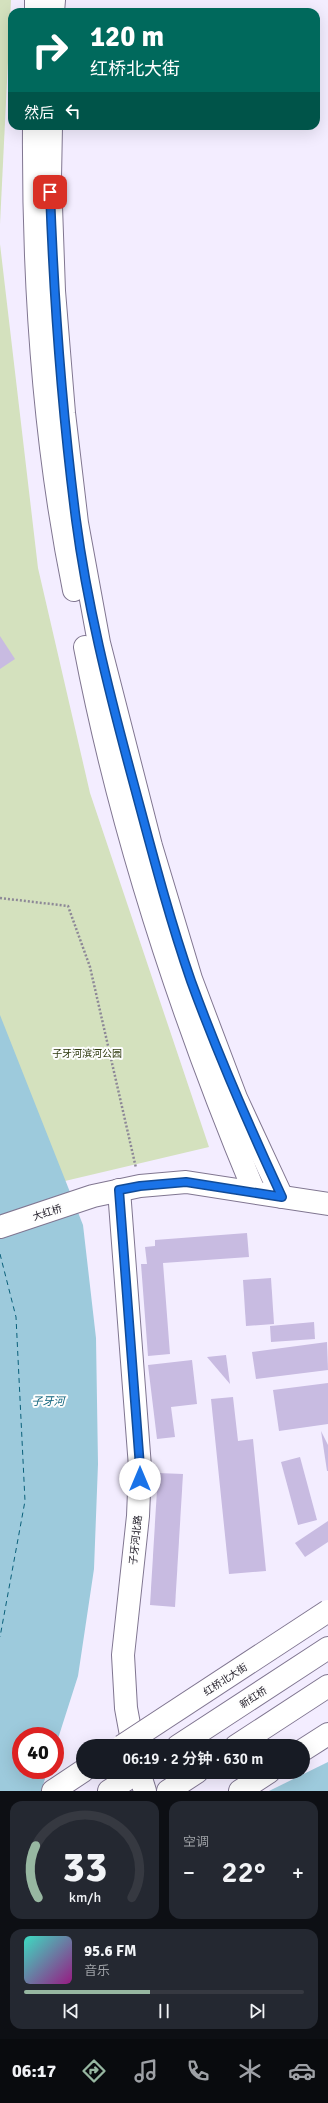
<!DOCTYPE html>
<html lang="zh">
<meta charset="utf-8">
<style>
body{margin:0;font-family:Signika,"Noto Sans SC",sans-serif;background:#242831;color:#f1f3f6;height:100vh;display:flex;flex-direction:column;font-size:15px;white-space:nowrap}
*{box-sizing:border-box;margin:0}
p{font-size:13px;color:#9ea1a6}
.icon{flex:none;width:22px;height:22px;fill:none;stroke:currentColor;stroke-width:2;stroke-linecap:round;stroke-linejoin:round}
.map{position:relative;height:1791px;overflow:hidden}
.side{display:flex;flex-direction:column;gap:10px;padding:10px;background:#0d0f14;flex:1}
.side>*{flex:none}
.guide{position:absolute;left:8px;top:8px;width:312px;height:122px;border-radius:12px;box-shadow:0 4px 16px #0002;background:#00695c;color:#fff;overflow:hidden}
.speed{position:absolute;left:12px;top:1727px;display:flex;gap:8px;font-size:20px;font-weight:700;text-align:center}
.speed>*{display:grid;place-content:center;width:52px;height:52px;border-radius:50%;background:#171b24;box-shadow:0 4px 16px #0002;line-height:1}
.speed .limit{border:6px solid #d22;background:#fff;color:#111}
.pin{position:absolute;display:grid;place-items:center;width:34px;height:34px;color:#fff;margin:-17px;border-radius:8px;box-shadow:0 2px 6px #0006}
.me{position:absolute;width:44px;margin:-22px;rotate:0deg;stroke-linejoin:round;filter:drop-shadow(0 0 3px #0008)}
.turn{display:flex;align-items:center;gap:14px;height:84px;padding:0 16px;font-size:18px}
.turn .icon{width:52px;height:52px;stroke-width:2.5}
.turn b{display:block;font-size:28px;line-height:34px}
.then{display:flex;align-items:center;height:38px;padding:0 16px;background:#0003;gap:8px;font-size:15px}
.big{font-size:30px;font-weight:600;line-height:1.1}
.side .tile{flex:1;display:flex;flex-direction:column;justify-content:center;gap:6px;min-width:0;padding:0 14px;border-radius:12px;background:#242831}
.side .dial{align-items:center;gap:0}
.dial svg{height:104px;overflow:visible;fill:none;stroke:#363941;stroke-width:7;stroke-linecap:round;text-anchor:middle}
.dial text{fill:#f1f3f6;stroke:none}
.song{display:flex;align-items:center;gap:12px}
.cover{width:48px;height:48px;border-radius:6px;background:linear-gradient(135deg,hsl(170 70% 55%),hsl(310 70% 35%))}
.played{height:4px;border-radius:2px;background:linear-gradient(90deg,#97b7a1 45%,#363941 45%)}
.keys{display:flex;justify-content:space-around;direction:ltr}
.heat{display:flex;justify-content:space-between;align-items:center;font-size:22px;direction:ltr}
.side .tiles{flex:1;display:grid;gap:10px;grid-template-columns:1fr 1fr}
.tile:last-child{grid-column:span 2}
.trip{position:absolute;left:76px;top:1739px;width:234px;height:40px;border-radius:20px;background:#171b24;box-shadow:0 4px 16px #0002;font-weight:600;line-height:40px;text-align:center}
.tab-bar{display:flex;height:64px;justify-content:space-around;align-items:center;background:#090b0e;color:#9ea1a6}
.tab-bar .icon{width:28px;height:28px}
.tab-bar .on{color:#97b7a1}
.tab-bar b{font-size:18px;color:#f1f3f6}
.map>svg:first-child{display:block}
</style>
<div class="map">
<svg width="328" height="1791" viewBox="0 0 328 1791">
<rect width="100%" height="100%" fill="#f3edff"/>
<!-- green -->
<g fill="#d4e1be">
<polygon points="0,0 11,0 0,224"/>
<polygon points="0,244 38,568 90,793 209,1147 48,1185 0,1068"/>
</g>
<!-- water -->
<g fill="#9dcadc">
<polygon points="0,1015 83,1225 96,1338 98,1464 94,1569 78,1676 55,1748 55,1736 21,1736 21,1770 48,1770 41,1791 0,1791"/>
<polygon points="328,1762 328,1791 269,1791 271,1790"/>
</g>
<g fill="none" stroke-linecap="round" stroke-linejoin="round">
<!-- ferry -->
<polyline stroke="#0a607a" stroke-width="1" stroke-dasharray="5 4" stroke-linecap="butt" points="0,1254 16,1317 25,1501 0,1637"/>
</g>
<!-- building -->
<g fill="#c8bbe1">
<polygon points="0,636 15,659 0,669"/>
<polygon points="247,1233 249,1257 163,1263 170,1354 148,1356 141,1264 147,1264 145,1247 155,1246 155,1240"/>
<polygon points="271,1278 274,1324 246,1326 243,1280"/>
<polygon points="314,1322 315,1339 271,1342 270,1326"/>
<polygon points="327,1342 328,1370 256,1379 252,1352"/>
<polygon points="226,1355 230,1384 207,1357"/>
<polygon points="192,1360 197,1404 171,1407 175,1437 157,1439 148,1365"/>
<polygon points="328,1383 328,1424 279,1431 273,1390"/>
<polygon points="233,1397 238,1441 253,1439 266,1571 229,1574 211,1399"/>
<polygon points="321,1431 328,1445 328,1471 327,1471"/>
<polygon points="300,1457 317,1520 298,1525 281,1462"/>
<polygon points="158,1473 183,1474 175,1607 150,1605"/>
<polygon points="328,1521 328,1542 305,1557 295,1543"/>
</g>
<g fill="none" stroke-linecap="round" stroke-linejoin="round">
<!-- minor casing -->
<g stroke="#807691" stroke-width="24">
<g id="minor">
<polyline points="36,12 36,0"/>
<polyline points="53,12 54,0"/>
<path d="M 34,126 C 33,281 43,438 74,590"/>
<polyline points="51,126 50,178 54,291 64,413 77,523 99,643 151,846 191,979 236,1098 282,1197"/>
<path d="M 85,647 C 121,834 181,1016 254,1191"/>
<polyline points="119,1190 140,1467 138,1516 123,1655 126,1708 133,1746"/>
<polyline points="0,1227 93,1196 140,1186 186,1182 328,1204"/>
<polyline points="139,1772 145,1791"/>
</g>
</g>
<!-- major casing -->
<g stroke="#807691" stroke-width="24">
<g id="major">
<polyline points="178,1746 328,1648"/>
<polyline points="236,1746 328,1686"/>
<polyline points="303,1750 328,1734"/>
<polyline points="53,1791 83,1771"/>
<polyline points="109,1791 138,1772"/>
<polyline points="168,1791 197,1772"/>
<polyline points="240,1791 269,1772"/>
</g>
</g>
<!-- path -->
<polyline stroke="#8d8897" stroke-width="2.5" stroke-dasharray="2 2" stroke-linecap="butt" points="0,898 68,906 90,967 136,1168"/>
<!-- minor -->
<use href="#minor" stroke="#fff" stroke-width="22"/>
<!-- major -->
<use href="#major" stroke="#fff" stroke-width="22"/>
<!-- major-bridge casing -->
<g stroke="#807691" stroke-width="24" stroke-linecap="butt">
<polyline id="major-bridge" points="122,1746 328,1611"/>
</g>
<!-- major-bridge -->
<use href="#major-bridge" stroke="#fff" stroke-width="22"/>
</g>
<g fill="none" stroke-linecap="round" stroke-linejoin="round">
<!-- route casing -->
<g stroke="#114b97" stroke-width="10">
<path id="route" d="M 50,192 C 54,302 62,411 76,520 C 87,604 108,688 130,770 C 149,840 167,912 191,981 C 218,1055 249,1126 282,1197 L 186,1182 L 140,1186 L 119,1190 L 140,1467 L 140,1479"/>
</g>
<!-- route -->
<use href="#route" stroke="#1a73e8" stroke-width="7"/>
</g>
<g text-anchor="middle" stroke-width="4" stroke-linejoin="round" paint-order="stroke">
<!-- park labels -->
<g font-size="10" fill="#2c380c" stroke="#fdfdfd">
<text x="87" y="1057">子牙河滨河公园</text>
</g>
<!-- street labels -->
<g font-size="10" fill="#24202b" stroke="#fdfdfd">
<text transform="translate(47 1212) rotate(-18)" y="4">大红桥</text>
<text transform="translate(135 1540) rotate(-84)" y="4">子牙河北路</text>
<text transform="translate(225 1679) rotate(-33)" y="4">红桥北大街</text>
<text transform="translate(253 1697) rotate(-33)" y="4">新红桥</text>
</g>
<!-- water labels -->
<g font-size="11" font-style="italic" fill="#0a607a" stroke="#fdfdfd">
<text x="48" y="1405">子牙河</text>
</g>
</g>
</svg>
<div class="speed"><div class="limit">40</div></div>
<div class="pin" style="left:50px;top:192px;background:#d93025"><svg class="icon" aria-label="arrive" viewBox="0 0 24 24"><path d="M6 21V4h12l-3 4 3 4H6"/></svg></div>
<svg class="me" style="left:140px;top:1479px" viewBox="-20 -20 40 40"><circle r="19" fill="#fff"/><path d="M0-13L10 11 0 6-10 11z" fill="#1a73e8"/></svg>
<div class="trip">06:19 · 2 分钟 · 630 m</div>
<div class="guide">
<div class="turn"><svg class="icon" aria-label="right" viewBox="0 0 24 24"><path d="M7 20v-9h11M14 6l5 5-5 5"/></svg><div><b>120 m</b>红桥北大街</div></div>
<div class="then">然后<svg class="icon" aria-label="left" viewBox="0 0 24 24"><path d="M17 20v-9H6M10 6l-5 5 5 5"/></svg></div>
</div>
</div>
<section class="side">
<div class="tiles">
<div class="tile dial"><svg viewBox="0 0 100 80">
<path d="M14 69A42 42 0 1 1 86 69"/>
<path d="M14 69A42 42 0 0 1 12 29" stroke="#97b7a1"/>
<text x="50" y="56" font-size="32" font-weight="700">33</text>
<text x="50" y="72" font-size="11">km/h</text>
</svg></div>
<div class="tile"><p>空调</p>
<div class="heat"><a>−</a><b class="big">22°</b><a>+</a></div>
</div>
<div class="tile">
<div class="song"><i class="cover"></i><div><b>95.6 FM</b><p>音乐</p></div></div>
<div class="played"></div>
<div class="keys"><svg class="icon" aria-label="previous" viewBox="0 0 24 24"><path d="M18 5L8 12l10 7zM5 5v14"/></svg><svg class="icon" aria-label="pause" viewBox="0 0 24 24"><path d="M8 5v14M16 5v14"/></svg><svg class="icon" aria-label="next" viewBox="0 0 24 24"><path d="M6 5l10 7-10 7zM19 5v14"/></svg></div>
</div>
</div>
</section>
<nav class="tab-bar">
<b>06:17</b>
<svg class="icon on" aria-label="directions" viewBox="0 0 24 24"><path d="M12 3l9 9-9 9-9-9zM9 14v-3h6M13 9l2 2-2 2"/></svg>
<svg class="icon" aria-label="music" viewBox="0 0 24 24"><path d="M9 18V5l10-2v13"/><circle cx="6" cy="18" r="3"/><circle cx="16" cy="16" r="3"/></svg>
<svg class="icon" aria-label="phone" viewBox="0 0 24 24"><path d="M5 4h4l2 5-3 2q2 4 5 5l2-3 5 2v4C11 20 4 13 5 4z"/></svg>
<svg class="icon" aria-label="climate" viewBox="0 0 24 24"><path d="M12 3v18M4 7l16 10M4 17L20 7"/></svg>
<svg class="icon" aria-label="car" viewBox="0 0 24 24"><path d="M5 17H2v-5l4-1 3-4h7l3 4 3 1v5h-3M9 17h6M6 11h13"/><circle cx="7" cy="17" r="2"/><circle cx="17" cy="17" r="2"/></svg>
</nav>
